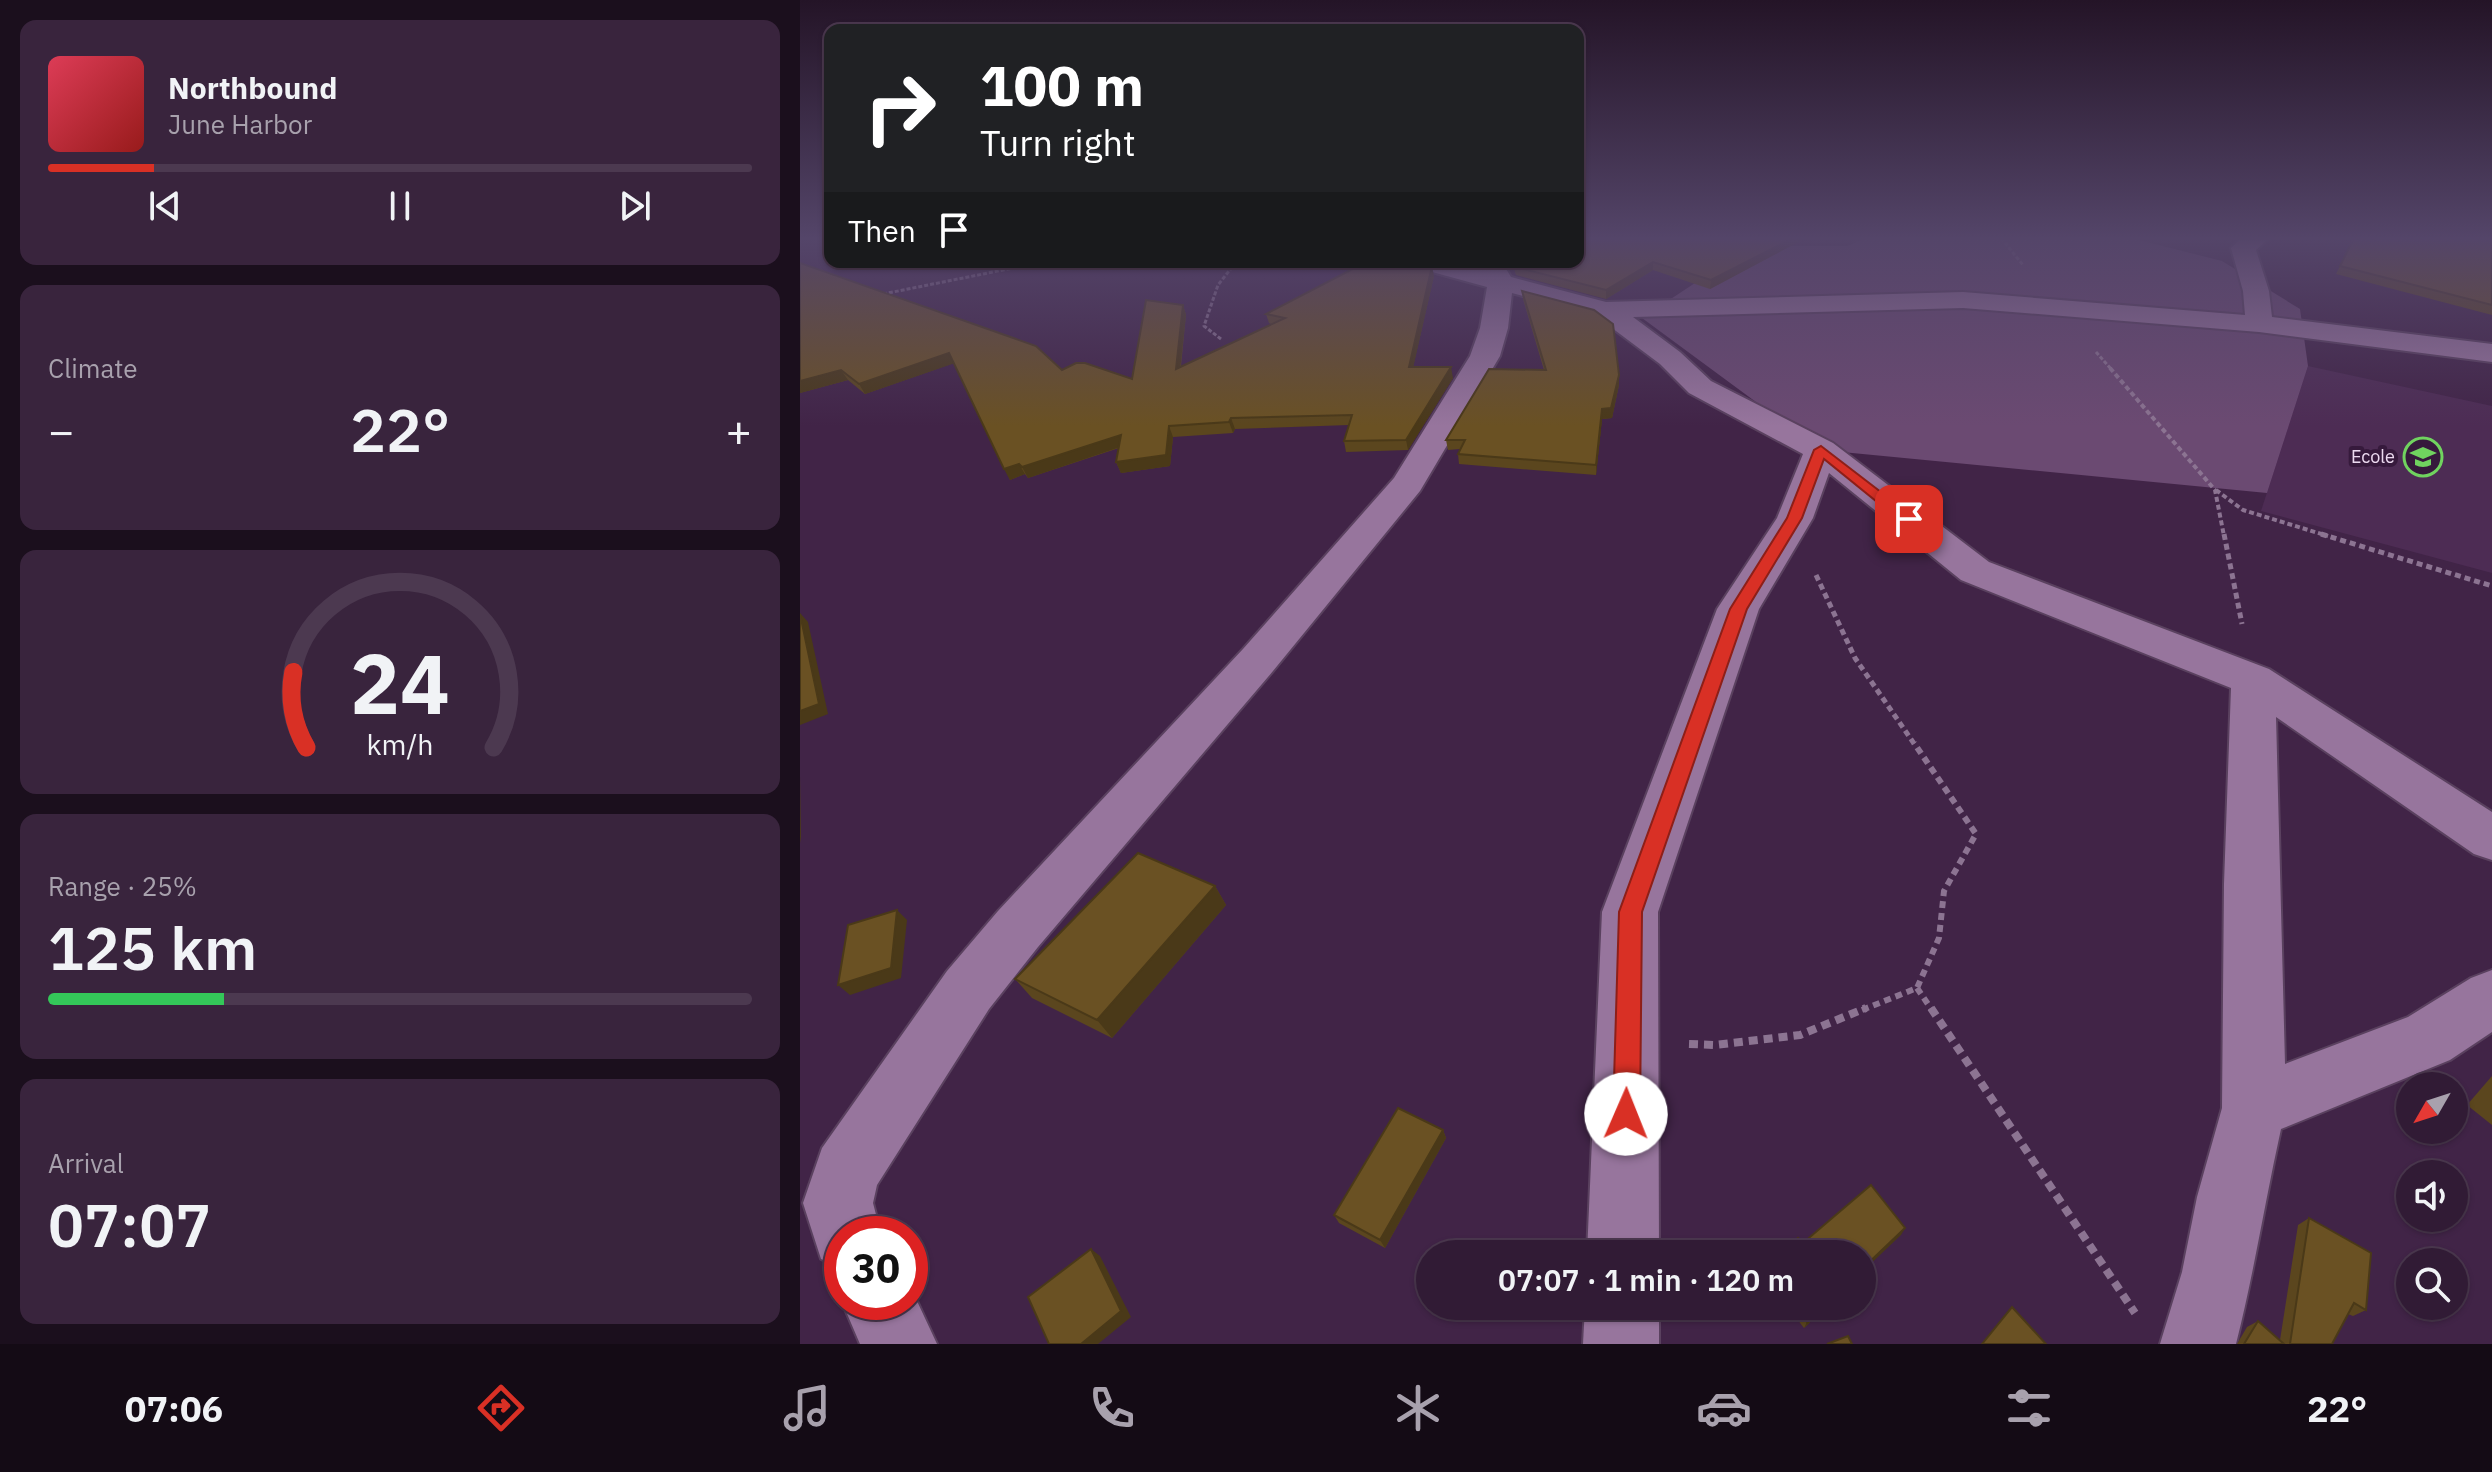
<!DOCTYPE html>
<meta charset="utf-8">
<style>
body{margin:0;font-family:"IBM Plex Sans",sans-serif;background:#39243d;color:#f1f3f6;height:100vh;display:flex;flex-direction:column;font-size:30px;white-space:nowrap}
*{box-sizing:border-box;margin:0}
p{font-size:26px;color:#a8a1ad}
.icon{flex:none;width:44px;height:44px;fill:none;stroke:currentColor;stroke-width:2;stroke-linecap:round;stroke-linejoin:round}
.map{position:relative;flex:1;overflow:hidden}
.side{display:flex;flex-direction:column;gap:20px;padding:20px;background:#1b0f1d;width:800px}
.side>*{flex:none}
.guide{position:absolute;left:24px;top:24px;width:760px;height:244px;border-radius:16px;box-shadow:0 2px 6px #0004,0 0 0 2px #4c3950;background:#202124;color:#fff;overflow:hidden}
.needle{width:52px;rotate:231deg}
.controls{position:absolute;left:1596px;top:1072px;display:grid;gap:16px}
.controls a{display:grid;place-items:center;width:72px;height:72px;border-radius:50%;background:#311b35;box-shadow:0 2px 6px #0004,0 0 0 2px #4c3950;font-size:40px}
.speed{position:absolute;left:24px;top:1216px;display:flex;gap:16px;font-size:40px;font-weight:700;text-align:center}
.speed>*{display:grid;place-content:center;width:104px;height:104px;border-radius:50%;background:#311b35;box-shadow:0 2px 6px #0004,0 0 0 2px #4c3950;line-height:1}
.speed .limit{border:12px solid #d22;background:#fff;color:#111}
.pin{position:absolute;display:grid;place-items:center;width:68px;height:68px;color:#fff;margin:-34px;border-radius:16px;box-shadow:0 4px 12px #0006}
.me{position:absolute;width:88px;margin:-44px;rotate:1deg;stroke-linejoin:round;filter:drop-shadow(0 0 6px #0008)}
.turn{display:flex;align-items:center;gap:28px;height:168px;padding:0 24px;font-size:36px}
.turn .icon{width:104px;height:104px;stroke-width:2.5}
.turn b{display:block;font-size:56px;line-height:68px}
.then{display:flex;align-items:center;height:76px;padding:0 24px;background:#0003;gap:16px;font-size:30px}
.big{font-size:60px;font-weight:600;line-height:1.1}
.side .widget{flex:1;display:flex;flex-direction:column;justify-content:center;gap:12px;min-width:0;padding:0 28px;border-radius:16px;background:#39243d}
.side .dial{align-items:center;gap:0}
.dial svg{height:208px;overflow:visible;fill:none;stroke:#4c3950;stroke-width:7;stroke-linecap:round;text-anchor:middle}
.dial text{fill:#f1f3f6;stroke:none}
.song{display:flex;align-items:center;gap:24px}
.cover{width:96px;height:96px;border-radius:12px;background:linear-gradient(135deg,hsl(350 70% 55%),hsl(0 70% 35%))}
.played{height:8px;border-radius:4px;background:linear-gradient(90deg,#d93025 15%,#4c3950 15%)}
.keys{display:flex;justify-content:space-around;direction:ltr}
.heat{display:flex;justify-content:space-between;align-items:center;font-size:44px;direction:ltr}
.charge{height:12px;border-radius:6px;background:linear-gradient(90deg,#34c759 25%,#4c3950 0)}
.trip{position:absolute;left:616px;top:1240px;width:460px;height:80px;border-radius:40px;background:#311b35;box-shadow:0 2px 6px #0004,0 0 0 2px #4c3950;font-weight:600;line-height:80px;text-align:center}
.tab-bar{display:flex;height:128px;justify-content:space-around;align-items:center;background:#140b15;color:#a8a1ad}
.tab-bar .icon{width:56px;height:56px}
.tab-bar .on{color:#d93025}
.tab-bar b{font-size:36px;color:#f1f3f6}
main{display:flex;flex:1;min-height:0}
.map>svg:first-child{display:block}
</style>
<main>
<section class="side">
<div class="widget">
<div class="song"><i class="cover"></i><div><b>Northbound</b><p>June Harbor</p></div></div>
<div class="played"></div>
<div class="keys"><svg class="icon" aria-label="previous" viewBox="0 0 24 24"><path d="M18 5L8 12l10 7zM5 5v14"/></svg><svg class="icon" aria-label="pause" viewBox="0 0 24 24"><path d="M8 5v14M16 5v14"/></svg><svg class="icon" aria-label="next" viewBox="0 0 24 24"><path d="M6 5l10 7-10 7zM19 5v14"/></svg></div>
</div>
<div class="widget"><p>Climate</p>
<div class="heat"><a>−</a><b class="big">22°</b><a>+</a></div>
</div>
<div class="widget dial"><svg viewBox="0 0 100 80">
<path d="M14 69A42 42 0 1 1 86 69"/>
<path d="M14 69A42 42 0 0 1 9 40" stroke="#d93025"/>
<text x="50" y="56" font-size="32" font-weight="700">24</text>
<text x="50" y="72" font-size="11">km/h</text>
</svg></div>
<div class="widget"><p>Range · 25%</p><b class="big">125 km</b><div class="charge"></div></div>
<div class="widget"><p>Arrival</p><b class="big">07:07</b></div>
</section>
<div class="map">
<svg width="1692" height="1344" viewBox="0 0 1692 1344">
<rect width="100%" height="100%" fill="#412447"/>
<!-- built -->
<polygon fill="#4d2c54" points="1508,366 1692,406 1692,573 1461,511"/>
<!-- green -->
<polygon fill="#6b4a72" points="1067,238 1331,238 1422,261 1500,309 1508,366 1467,493 1021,450 842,318 951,246 1047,246"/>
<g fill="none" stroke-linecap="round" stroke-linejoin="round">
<!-- minor casing -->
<g stroke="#5a415f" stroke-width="4">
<g id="minor">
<path d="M 1442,238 L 1469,238 L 1456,250 L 1469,291 L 1472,317 L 1692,344 L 1692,362 L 1459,332 L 1163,308 L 833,317 L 880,352 L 911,381 L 1033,443 L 1189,562 L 1469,669 L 1692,812 L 1692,860 L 1674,854 L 1476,717 L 1485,1064 L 1608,1017 L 1671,978 L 1692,970 L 1692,1032 L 1650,1060 L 1481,1129 C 1465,1201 1454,1273 1436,1344 L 1360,1344 L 1382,1272 L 1397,1197 L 1422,1108 L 1424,884 L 1431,688 L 1161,580 L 1029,473 L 1013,518 L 959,609 L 858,912 L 859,1254 L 787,1254 L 802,912 L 917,609 L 977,518 L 1003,454 L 889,393 L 860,364 L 796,316 L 712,293 L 708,328 L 700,356 L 620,491 L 473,671 L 238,947 L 189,1009 L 77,1185 L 73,1203 L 81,1234 L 42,1234 L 42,1268 L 21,1259 L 3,1203 L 22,1148 L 147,971 L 198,911 L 443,649 L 594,478 L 670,356 L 680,328 L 687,287 L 614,267 L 611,262 L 652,262 L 682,270 L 678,262 L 702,262 L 711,277 L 806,302 L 1163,292 L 1445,315 L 1443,291 L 1431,248 Z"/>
<polygon points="110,1286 137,1344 60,1344 42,1302 110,1302"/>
<polygon points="785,1306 859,1306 859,1344 783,1344"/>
</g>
</g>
<!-- path-far4 -->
<g stroke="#8c7492" stroke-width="3" stroke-dasharray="4 2" stroke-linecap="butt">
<polyline points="1201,238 1223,265"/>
<polyline points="83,294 243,262"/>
<polyline points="421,339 404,326 418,285 436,262"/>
<polyline points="1296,352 1312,370"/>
</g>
<!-- path-far3 -->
<g stroke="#8c7492" stroke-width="4" stroke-dasharray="5 3" stroke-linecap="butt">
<polyline points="1310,368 1415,490 1424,536"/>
<polyline points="1416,490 1443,510 1528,536"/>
</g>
<!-- path-far2 -->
<g stroke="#8c7492" stroke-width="5" stroke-dasharray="6 4" stroke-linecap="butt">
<polyline points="1424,534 1442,624"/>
<polyline points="1521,534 1692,586"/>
<polyline points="1016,575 1055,658 1115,745"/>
</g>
<!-- path-far1 -->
<g stroke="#8c7492" stroke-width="6" stroke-dasharray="7 5" stroke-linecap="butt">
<polyline points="1117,988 1132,1010"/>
<polyline points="1062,1010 1117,988 1139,938 1144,891 1176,834 1114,743"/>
</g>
<!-- path -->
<g stroke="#8c7492" stroke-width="8" stroke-dasharray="9 6" stroke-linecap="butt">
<polyline points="1131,1008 1335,1313"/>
<polyline points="889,1044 915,1045 1000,1035 1066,1008"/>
</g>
<!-- minor -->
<use href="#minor" fill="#97759d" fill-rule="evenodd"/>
</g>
<!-- wall -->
<g fill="#5b461e">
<polygon points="1554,238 1692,238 1692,315 1536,274"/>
<polygon points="1000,241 910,289 853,270 806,299 716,275 712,262 778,262"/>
<polygon points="0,263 262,370 332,379 383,305 386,315 381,366 471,324 469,323 466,314 634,276 613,367 653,378 608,450 546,452 544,441 549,425 435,429 433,433 373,437 370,466 321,473 316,462 319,448 228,478 225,474 210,480 154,363 65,394 48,380 0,393"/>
<polygon points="722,291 819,375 819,385 812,418 802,419 796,475 659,464 658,454 660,449 648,450 646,440 744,370 723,299"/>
<polygon points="415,886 426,905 312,1038 232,998 215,979"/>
<polygon points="1692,1076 1692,1125 1667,1105"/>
<polygon points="643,1130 646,1138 585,1248 539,1223 534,1215"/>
<polygon points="1509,1218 1566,1310 1553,1316 1548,1314 1532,1344 1437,1344 1447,1327 1458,1321 1480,1340 1498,1225"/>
<polygon points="987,1306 1027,1306 1004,1328"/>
</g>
<!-- shaded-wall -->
<g fill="#4a3918">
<polygon points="993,238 1001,238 1000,241 910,289 911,280"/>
<polygon points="853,262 853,270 806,299 806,290"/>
<polygon points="632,266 634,276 611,377 609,367"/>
<polygon points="383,305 386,315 379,379 376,369"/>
<polygon points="149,353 155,363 65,394 59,384"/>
<polygon points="651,367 653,378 608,450 606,440"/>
<polygon points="41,370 48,380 0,393 0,381"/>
<polygon points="819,375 819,385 812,418 802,419 796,475 796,465 802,409"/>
<polygon points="431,418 435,429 433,433 429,422"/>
<polygon points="369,426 373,437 370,466 321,473 316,462"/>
<polygon points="321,435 326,445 228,478 222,467"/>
<polygon points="219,464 225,474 210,480 204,469"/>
<polygon points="0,613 8,622 28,714 0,725"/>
<polygon points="0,776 1,837 0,843"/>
<polygon points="415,886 426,905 312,1038 297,1020"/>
<polygon points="97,910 107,920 101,978 50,995 38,985"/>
<polygon points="643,1130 646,1138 585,1248 580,1240"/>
<polygon points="1105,1228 1101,1235 1062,1272 1062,1269"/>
<polygon points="291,1249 300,1256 331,1317 298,1344 281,1344"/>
<polygon points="1023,1306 1027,1306 1004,1328 1007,1322"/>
</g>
<!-- building -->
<g fill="#6a5123" stroke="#4a3918" stroke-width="2">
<polygon points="778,238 993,238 911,280 853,262 806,290 715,267 714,262 778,262"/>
<polygon points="1554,238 1692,238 1692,305 1540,266"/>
<polygon points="566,262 616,262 632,266 609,367 651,367 606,440 544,441 552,415 431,418 429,422 369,426 366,455 316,462 321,435 222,467 219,464 204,469 149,353 59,384 41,370 0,381 0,263 236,346 262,370 276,363 285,363 332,379 346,300 383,305 376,369 485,318 466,314"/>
<polygon points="722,291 794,310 813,324 819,375 811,408 802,409 796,465 658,454 665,440 646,440 689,369 746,370"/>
<polygon points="0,614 19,704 0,711"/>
<polygon points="338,853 415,886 297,1020 215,979"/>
<polygon points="97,910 91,968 38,985 48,925"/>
<polygon points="598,1108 643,1130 580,1240 534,1215"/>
<polygon points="1071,1185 1105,1228 1062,1269 1062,1254 982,1254 998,1238 1003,1243"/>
<polygon points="1509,1218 1571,1253 1566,1310 1554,1303 1532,1344 1490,1344"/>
<polygon points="291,1249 321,1311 281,1344 249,1344 228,1297"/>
<polygon points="994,1306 1023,1306 1007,1322"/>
<polygon points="1212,1307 1246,1344 1182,1344"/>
<polygon points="1458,1321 1484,1344 1444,1344"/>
<polygon points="1048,1336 1052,1344 1027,1344"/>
</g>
<!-- sky -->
<linearGradient id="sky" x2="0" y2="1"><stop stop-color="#241427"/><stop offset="0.56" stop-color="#544569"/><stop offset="1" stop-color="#544569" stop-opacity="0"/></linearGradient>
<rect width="1692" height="426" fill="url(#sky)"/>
<!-- route -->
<polygon fill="#d93025" stroke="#8d1f18" stroke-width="2" points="1021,446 1116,519 1109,524 1103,523 1024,459 1002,518 947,609 842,912 840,1114 836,1124 826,1128 817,1124 813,1114 819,912 930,609 987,518 1014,450"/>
<!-- icons -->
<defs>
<g id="school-ring" transform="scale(2)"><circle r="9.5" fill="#361a3c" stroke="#70d35f" stroke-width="1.5"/><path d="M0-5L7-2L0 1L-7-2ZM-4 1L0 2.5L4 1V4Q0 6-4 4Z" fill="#70d35f"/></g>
</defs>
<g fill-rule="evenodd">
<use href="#school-ring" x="1623" y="457"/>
</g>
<g text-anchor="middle" stroke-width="8" stroke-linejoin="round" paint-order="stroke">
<!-- far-poi labels -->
<g font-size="18" fill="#ecdaf0" stroke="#361a3c" text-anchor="end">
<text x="1595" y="463">Ecole</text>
</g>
</g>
</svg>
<div class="controls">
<a><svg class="needle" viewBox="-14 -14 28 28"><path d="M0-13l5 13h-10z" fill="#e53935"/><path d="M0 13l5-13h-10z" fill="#a8a1ad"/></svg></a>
<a><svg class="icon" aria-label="sound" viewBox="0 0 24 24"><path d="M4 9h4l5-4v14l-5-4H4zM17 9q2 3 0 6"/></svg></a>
<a><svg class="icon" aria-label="search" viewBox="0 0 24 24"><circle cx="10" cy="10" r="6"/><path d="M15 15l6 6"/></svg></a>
</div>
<div class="speed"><div class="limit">30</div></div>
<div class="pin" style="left:1109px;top:519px;background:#d93025"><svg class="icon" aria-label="arrive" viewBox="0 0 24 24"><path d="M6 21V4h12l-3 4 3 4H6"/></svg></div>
<svg class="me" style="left:826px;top:1114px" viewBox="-20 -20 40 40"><circle r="19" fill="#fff"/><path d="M0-13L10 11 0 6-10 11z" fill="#d93025"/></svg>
<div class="trip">07:07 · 1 min · 120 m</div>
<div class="guide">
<div class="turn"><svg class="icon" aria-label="right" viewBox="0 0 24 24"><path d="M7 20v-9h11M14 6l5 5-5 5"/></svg><div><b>100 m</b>Turn right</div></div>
<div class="then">Then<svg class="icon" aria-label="arrive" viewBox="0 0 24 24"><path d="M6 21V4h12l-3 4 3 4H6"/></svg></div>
</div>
</div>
</main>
<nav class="tab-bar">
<b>07:06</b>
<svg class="icon on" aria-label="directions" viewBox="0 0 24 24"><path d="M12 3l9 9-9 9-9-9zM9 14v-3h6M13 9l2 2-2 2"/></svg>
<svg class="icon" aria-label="music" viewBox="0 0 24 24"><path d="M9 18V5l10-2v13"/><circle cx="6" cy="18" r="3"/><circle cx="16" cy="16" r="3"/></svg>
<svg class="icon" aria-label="phone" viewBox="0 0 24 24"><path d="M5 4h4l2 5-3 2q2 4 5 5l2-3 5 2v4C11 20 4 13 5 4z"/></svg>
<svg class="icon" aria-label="climate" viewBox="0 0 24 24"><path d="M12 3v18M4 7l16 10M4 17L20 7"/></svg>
<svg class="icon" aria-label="car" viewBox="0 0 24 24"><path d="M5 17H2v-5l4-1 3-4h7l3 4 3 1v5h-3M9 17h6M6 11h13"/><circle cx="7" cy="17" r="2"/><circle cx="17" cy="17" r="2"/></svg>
<svg class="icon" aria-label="filters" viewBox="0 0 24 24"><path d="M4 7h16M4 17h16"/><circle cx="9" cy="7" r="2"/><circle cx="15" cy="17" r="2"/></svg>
<b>22°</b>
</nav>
